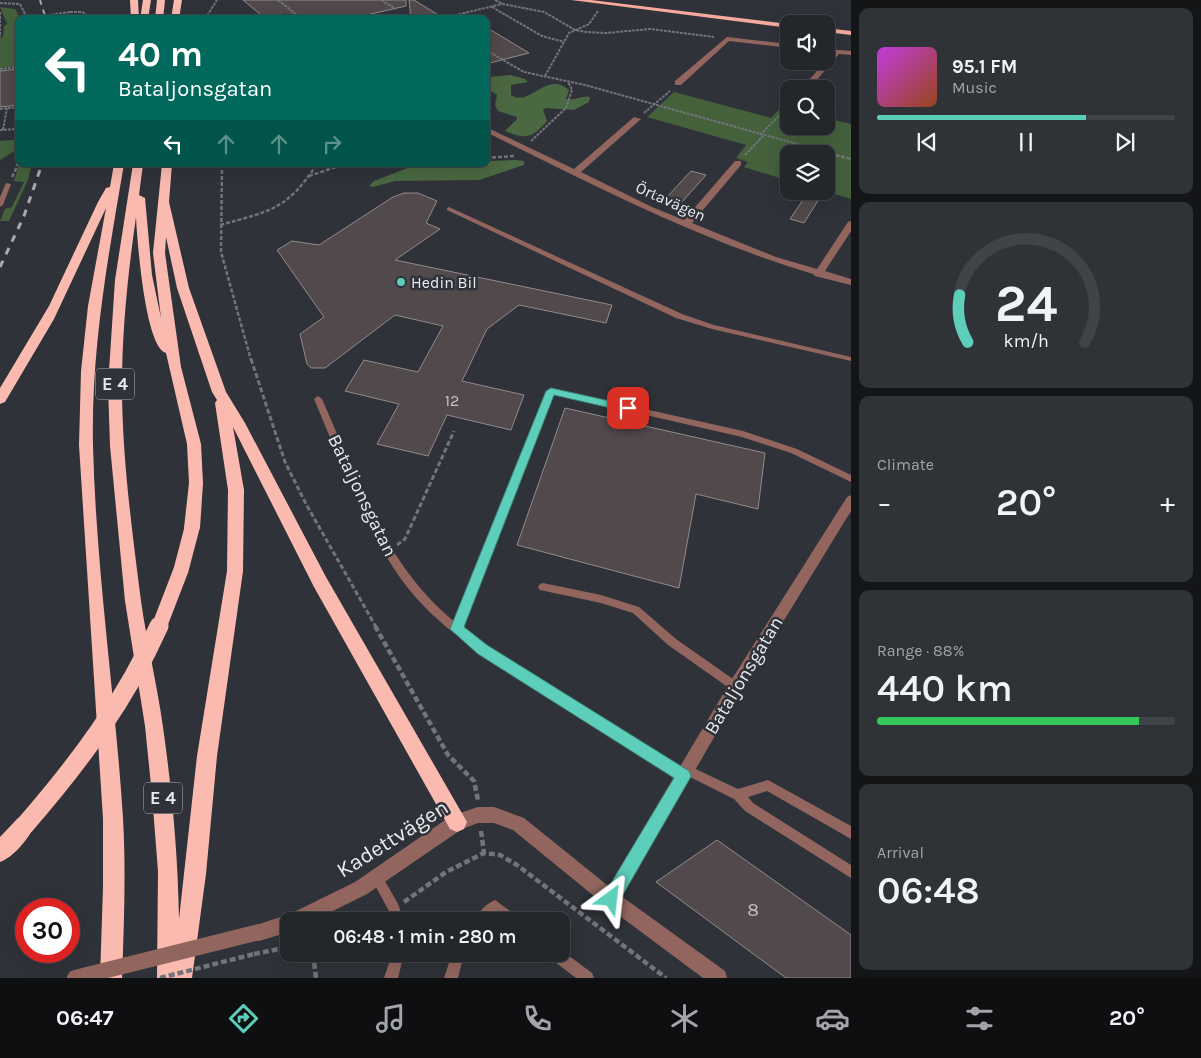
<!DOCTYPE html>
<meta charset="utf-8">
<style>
body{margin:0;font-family:Karla,sans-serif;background:#2f3236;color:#f1f3f6;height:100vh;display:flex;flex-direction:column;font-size:19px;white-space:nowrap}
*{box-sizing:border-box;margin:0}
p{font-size:16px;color:#a3a5a8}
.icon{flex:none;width:28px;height:28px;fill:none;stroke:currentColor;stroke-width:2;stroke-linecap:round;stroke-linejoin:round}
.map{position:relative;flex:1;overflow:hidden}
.side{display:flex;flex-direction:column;gap:8px;padding:8px;background:#131517;width:350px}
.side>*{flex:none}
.hud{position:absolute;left:15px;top:15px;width:475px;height:152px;border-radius:10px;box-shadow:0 5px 20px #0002,0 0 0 1px #404347;background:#00695c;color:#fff;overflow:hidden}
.fabs{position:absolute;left:780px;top:15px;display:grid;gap:10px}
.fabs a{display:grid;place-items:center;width:55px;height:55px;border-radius:10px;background:#23262a;box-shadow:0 5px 20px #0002,0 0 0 1px #404347;font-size:25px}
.speed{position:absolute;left:15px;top:898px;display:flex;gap:10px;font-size:25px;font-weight:700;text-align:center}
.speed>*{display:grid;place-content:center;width:65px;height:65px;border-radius:50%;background:#23262a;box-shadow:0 5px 20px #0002,0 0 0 1px #404347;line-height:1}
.speed .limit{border:8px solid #d22;background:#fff;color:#111}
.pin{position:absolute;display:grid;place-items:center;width:42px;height:42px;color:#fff;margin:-21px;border-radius:10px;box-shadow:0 2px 8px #0006}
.me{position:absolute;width:55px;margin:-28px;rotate:30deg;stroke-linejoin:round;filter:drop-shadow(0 0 4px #0008)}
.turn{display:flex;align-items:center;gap:18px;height:105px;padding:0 20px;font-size:22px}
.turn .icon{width:65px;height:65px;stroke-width:2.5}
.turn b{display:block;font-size:35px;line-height:42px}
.lanes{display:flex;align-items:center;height:48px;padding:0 20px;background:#0003;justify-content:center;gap:25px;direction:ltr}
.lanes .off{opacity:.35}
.big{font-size:38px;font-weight:600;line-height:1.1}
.side .tile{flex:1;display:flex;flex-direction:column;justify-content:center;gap:8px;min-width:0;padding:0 18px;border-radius:10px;background:#2f3236}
.side .dial{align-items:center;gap:0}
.dial svg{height:130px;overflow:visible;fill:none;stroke:#404347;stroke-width:7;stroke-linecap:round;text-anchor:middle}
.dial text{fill:#f1f3f6;stroke:none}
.song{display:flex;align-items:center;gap:15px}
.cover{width:60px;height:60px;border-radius:8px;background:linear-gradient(135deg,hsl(290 70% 55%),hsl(20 70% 35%))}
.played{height:5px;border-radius:2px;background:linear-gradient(90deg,#5cceba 70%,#404347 70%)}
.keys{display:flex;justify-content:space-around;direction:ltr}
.heat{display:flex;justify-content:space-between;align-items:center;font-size:28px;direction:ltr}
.charge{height:8px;border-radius:4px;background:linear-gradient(90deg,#34c759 88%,#404347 0)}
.trip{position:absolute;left:280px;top:912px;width:290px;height:50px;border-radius:10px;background:#23262a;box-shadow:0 5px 20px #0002,0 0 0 1px #404347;font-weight:600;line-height:50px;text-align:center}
.dock{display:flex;height:80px;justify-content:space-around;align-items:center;background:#0e0f11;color:#a3a5a8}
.dock .icon{width:35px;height:35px}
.dock .selected{color:#5cceba}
.dock b{font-size:22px;color:#f1f3f6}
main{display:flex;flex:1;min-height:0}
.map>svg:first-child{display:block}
</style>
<main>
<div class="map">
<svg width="851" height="978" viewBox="0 0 851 978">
<rect width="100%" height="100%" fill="#2f3238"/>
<!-- green -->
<g fill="#44613c">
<polygon points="0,7 15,9 21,19 19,19 19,66 0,68 0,38 3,37 4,26 7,24"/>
<polygon points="674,92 771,118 782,106 789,108 789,126 826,126 826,118 851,124 851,199 825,191 826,154 789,154 789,181 744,167 748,162 736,158 746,145 647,117"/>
<polygon points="17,131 19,140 16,150 0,160 0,141 15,140"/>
<polygon points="19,164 32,164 28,180 9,221 0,221 5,209 12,207 24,182 14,181"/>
</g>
<!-- forest -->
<g fill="#4a6841">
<path d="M 511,75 L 525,79 L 528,82 L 511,85 L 511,95 C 530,108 546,70 569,90 L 566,99 C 575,101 582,95 590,97 L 589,102 L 574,110 L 546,108 L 543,110 L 547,121 C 532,138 527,140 505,131 L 517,119 L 517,117 L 498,111 L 495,105 L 497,95 L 486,88 L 486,78 L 488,77 Z"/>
<polygon points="515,160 524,161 524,165 479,180 395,181 373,187 369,186 374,181 418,164 486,164 486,161"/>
</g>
<!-- building -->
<g fill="#51494c" stroke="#938a8e">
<polygon points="243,0 406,0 406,6 349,19 266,19"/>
<polygon points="409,0 414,0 445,19 411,19"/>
<polygon points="486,27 529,53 486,64"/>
<polygon points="19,69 19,105 0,107 0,71"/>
<polygon points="691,171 706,175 682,202 667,197"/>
<polygon points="809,191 824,191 804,223 790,219"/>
<polygon points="404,193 418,193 437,201 426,223 440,229 395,260 612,305 606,323 519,305 487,329 462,381 524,395 511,430 447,415 428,456 377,444 399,404 345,391 364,360 418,372 443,326 395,315 325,368 311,368 307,364 300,334 324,317 277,250 292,241 319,245 393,197"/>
<polygon points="565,408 765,453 758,509 696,494 679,588 517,545"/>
<polygon points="717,840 851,935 851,978 786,978 656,882"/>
</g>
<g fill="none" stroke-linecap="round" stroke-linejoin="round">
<!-- path-far3 -->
<g stroke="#717479" stroke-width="2" stroke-dasharray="3 1" stroke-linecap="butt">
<polyline points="278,0 302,19"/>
<polyline points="381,0 396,9"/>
<polyline points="495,0 503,4 544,12 575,30 586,32 606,33 650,29 714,37"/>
<polyline points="0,3 20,4"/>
<polyline points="492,7 542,36 564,42"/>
<polyline points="0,12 0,37"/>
<polyline points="70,12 82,12 93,19"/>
<polyline points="205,19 217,0"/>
<polyline points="439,19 502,4"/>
<polyline points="486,50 524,72 585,85 840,156"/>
<polyline points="0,69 19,67"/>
<polyline points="545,76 569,33 589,24 598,11"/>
<polyline points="0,109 19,107"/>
<polyline points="644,113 670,91"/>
<polyline points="0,130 19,129"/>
<polyline points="3,130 7,108"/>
<polyline points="760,135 781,114"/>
<polyline points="531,141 566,108 572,90 568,82"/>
<polyline points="745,155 763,136"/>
<polyline points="18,156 19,147"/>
</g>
<!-- path-far2 -->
<g stroke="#717479" stroke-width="2.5" stroke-dasharray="4 2" stroke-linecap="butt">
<polyline points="835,155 851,159"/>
<polyline points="486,158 514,156"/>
<polyline points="222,164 221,252 251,360"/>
<polyline points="309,176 345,164"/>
<polyline points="12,177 17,167 18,155"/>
<path d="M 220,225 C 270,211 287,210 317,164"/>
</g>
<!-- path-far1 -->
<g stroke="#717479" stroke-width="3" stroke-dasharray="5 2.5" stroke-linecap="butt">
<polyline points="251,359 285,462 306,504 376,627"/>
<polyline points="397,545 405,539 454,431"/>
</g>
<!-- path -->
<g stroke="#717479" stroke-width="4.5" stroke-dasharray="6 3" stroke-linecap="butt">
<polyline points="375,626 448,755 474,781 478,800"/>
<polyline points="481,831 484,853"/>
<polyline points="404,902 446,872 484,853 500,855 517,865 666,978"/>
<polyline points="368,921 383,914"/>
<polyline points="254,954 289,947"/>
<polyline points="313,954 316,978"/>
</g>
<!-- service -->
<g fill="#92665f" fill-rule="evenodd">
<polygon points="6,183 11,184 3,205 0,207 0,197"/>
<polygon points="449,207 682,314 714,325 851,357 851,361 712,329 676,318 447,210 447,208"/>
<path d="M 551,388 L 743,431 L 797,449 L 851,475 L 851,482 L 791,453 L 742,437 L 554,394 L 463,628 L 487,646 L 682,768 L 687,765 L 738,789 L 768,780 L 851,826 L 851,839 L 767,791 L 748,797 L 753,803 L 851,865 L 851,878 L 745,811 L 734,799 L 688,776 L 687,779 L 683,780 L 679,779 C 633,750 588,721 542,692 C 491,660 437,629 401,579 C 363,524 340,460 314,399 L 318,396 L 322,399 C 357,478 385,566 455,622 L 547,391 Z"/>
<polygon points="543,583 601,595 639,607 676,639 740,684 741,687 740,690 736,692 732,690 668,645 633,613 601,603 540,590 538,587 540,584"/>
<polygon points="377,872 381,874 398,904 404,921 392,921 389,911 371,878 373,874"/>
<path d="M 495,900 L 518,917 L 520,921 L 504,921 L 496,914 L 489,921 L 474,921 C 477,913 487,903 495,900 Z"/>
<polygon points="561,950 592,973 594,978 576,978 551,959 550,954 561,954"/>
<polygon points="392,954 404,954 398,978 384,978"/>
<polygon points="452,954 464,954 458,978 444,978"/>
</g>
<!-- minor -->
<g fill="#92665f" fill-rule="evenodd">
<polygon points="391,17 398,19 388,19"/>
<polygon points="727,37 789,44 789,48 729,41 681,85 675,85 675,81"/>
<polygon points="826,49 851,51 851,55 839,54 809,89 801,89 832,54 826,53"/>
<rect x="785" y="104" width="4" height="4"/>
<path d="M 634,117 L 641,119 L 581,172 L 652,207 L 684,220 L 735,161 L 741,161 L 741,165 L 692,223 L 776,257 L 817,269 L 848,222 L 851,221 L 851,231 L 825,271 L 851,279 L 851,285 L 815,276 L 813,274 C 699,240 593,185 486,132 L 486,127 L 574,169 Z"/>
<polygon points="851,495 851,511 742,689 617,905 611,908 605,905 602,899 605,893 732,679 847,497"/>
</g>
<!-- tertiary -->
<polygon fill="#92665f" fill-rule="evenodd" points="478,807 494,807 524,818 617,893 725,971 727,978 703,978 605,905 513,830 494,823 478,823 462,829 367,894 313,921 289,921 289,932 259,941 253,938 250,932 253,926 290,914 355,882 451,816"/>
<!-- trunk -->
<g fill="#f6a99c" fill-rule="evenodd">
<polygon points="571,0 591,0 789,24 789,28"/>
<polygon points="826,28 851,31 851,35 826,32"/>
</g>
<!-- motorway -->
<g fill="#fbbaaf" fill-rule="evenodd">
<polygon points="130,0 138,0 139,19 131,19"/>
<polygon points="143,0 151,0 148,19 140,19"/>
<polygon points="157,0 165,0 163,19 155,19"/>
<polygon points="174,0 182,0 179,19 171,19"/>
<path d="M 114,164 L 124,164 C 108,257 91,350 93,445 C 96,570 115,694 123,818 C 126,871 124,925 122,978 L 100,978 L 103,887 L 103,819 L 79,445 L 81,371 L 88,306 L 106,208 L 54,319 L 5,402 L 0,404 L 0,388 L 49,306 L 98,202 L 106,188 L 110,187 Z"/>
<path d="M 133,164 L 143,164 L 139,195 L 145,198 L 152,275 L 161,318 L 153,253 L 162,164 L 172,164 L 169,202 L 189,288 L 226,392 L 245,423 L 326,577 L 467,822 L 464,829 L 457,832 L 450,829 L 314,587 L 233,427 L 244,490 L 243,571 L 217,756 L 206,874 L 192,978 L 157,978 L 158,871 L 152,795 L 145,726 L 125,601 L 110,446 L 108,386 L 115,280 ZM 136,217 C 137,238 145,348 166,353 L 187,444 L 189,483 L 184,528 L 186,532 L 192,534 L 198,532 L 200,528 L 203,483 L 201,444 L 181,367 L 165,253 L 166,237 L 177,288 L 212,392 L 217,400 L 215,403 L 228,490 L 227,571 L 197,756 L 179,919 C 178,855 172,791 163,727 C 157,685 147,643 141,601 C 132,530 122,457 122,386 C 122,330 128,273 136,217 Z"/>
<path d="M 25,815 L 32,818 L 35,825 C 29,838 14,857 0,862 L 0,837 L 18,818 Z"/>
</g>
<!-- rail-far1 -->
<polyline stroke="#a8aaaf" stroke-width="2" stroke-dasharray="5 5" stroke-linecap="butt" points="40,0 46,19"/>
<!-- rail -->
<polyline stroke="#a8aaaf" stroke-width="3" stroke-dasharray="7 7" stroke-linecap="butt" points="0,267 24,216 42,164"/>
<!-- path-bridge-far1 -->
<polyline stroke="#717479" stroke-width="2" stroke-dasharray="3 1" stroke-linecap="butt" points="20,4 27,18 70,12"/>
<!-- path-bridge -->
<polyline stroke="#717479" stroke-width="4.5" stroke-dasharray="6 3" stroke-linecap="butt" points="160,978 254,954"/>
<!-- tertiary-bridge -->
<polyline stroke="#92665f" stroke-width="16" points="75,978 259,932"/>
<!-- motorway-bridge-far1 -->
<polyline stroke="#fbbaaf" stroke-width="15" points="159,627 181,570 192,528"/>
<!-- motorway-bridge -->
<path stroke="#fbbaaf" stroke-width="19" d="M 25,825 C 78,764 126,700 159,626"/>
</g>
<!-- route -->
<polygon fill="#5cceba" stroke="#3c8679" points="551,388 628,405 633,408 628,412 554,395 464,627 487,645 689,771 691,776 689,780 617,905 611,907 605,905 603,899 605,893 674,778 478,654 450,629 546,391"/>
<!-- markers -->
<circle fill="#5cceba" stroke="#2f3238" stroke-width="2" cx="401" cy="282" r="5"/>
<g text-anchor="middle" stroke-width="5" stroke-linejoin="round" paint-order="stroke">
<!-- far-street labels -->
<g font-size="16" fill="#e9ebef" stroke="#2f3238">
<text transform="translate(671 201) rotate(24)" y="6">Örtavägen</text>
</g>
<!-- far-poi labels -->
<g font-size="16" fill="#e9ebef" stroke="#2f3238" text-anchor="start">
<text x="411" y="288">Hedin Bil</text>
</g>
<!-- number labels -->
<g font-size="16" fill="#c3c2c6">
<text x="452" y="406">12</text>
</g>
<!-- shield labels -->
<g fill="#2f3238" stroke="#b1b4b8" stroke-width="1">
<rect x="96" y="368.5" width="38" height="31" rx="4"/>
<rect x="144" y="782.5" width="38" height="31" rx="4"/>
</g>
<g font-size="18" font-weight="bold" fill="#e9ebef">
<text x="115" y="390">E 4</text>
<text x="163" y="804">E 4</text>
</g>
<!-- street labels -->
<g font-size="19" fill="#e9ebef" stroke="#2f3238">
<text transform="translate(363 495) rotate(64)" y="7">Bataljonsgatan</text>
<text transform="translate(743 675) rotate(-59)" y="7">Bataljonsgatan</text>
</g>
<!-- near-number labels -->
<g font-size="19" fill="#c3c2c6">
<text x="753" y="916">8</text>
</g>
<!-- near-street labels -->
<g font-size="22" fill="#e9ebef" stroke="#2f3238">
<text transform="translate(392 838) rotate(-32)" y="8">Kadettvägen</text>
</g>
</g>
</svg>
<div class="fabs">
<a><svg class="icon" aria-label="sound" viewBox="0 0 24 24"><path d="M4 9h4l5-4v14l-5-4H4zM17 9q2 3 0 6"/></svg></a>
<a><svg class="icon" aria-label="search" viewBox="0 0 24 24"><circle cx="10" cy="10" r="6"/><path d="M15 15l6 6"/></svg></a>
<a><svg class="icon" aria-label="layers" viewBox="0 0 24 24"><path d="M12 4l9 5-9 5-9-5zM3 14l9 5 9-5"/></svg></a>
</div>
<div class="speed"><div class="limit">30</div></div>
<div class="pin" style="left:628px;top:408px;background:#d93025"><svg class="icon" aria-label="arrive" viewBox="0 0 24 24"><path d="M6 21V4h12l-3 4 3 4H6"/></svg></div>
<svg class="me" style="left:611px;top:899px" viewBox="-20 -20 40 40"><path d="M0-17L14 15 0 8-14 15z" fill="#5cceba" stroke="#fff" stroke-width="4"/></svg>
<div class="trip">06:48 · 1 min · 280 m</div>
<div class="hud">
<div class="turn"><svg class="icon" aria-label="left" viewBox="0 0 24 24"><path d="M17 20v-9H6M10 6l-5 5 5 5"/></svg><div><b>40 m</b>Bataljonsgatan</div></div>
<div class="lanes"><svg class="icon" aria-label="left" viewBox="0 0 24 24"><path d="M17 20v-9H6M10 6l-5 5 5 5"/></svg><svg class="icon off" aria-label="ahead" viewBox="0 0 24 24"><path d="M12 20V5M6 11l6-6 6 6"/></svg><svg class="icon off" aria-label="ahead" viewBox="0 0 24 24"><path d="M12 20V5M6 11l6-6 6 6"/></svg><svg class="icon off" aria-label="right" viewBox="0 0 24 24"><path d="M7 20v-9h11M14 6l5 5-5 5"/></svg></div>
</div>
</div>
<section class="side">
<div class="tile">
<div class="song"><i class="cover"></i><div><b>95.1 FM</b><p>Music</p></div></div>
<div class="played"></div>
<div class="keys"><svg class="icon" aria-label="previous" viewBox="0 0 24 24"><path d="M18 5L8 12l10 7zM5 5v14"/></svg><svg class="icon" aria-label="pause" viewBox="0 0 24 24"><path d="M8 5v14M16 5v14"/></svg><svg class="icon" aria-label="next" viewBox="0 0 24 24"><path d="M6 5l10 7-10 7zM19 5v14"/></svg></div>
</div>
<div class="tile dial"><svg viewBox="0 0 100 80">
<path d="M14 69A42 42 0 1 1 86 69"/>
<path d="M14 69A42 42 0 0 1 9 40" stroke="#5cceba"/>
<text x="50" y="56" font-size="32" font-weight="700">24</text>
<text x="50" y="72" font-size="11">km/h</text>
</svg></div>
<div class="tile"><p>Climate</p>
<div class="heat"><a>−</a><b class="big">20°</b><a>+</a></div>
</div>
<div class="tile"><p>Range · 88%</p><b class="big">440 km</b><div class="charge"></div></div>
<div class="tile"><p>Arrival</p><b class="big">06:48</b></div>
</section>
</main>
<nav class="dock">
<b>06:47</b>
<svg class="icon selected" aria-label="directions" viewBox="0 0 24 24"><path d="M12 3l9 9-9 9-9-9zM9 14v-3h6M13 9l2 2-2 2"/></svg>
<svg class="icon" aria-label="music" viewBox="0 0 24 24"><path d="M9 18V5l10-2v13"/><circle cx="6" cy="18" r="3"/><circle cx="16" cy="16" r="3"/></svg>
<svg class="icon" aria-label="phone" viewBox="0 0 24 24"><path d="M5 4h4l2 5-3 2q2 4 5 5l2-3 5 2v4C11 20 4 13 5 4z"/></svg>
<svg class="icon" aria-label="climate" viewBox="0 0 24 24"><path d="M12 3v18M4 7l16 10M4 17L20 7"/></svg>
<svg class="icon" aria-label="car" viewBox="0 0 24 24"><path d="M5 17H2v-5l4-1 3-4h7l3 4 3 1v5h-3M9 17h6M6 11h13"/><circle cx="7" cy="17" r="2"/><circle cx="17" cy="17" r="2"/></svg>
<svg class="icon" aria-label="filters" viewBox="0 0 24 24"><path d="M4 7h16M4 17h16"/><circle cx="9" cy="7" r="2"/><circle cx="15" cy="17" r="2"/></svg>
<b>20°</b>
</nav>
